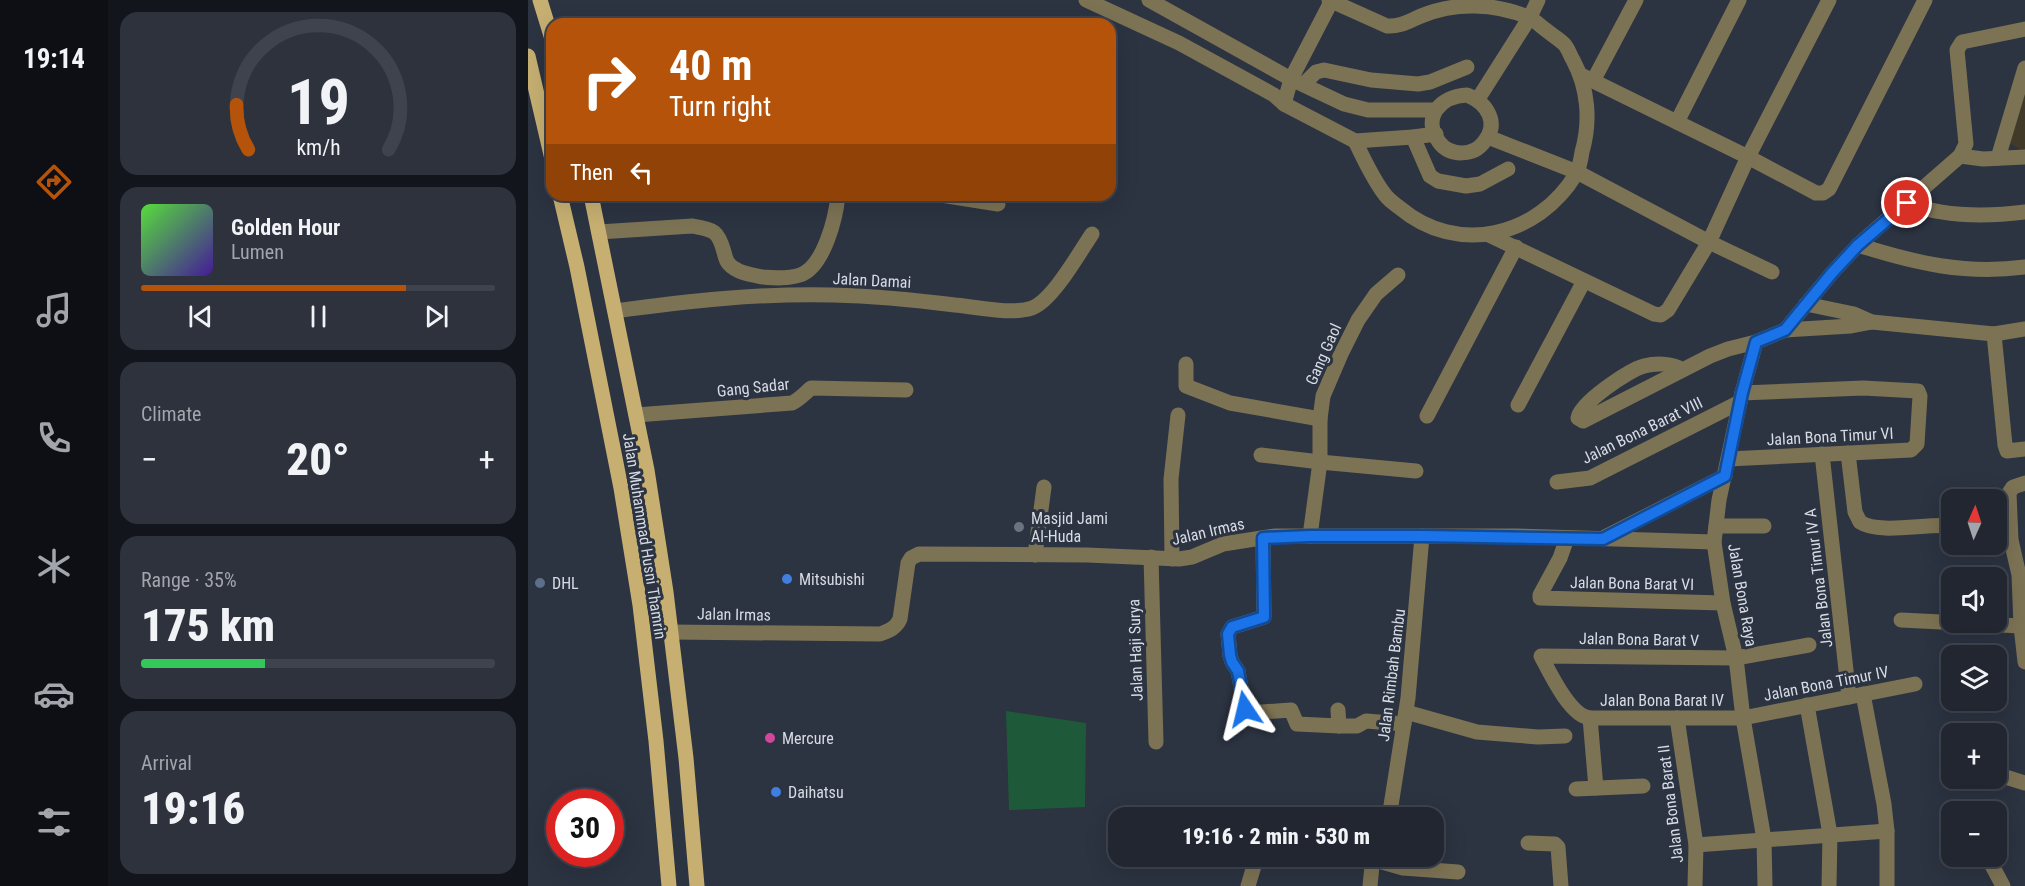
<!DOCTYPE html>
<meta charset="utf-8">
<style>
body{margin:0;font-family:"Roboto Condensed",sans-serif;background:#2d323d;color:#f1f3f6;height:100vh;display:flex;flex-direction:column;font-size:22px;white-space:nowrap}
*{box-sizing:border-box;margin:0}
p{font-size:20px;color:#a2a5ab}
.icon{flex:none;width:33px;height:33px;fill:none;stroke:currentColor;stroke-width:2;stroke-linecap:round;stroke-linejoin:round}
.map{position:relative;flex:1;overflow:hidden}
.panel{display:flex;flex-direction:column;gap:12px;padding:12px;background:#12151b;width:420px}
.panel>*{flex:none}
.banner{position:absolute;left:18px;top:18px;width:570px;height:183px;border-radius:18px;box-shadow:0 6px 24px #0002,0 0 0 2px #3e434d;background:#b45309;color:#fff;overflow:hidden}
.needle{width:39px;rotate:3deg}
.fabs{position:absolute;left:1413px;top:489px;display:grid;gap:12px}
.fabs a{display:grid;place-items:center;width:66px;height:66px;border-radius:12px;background:#212631;box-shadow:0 6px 24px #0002,0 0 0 2px #3e434d;font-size:30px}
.speed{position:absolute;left:18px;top:789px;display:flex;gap:12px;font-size:30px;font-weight:700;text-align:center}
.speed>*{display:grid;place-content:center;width:78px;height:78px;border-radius:50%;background:#212631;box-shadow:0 6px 24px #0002,0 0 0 2px #3e434d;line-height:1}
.speed .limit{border:9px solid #d22;background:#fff;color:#111}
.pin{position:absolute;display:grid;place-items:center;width:51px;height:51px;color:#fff;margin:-26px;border:3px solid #fff;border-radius:50%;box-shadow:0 2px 6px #0007}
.me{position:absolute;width:66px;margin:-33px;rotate:350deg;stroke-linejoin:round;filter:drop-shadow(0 0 4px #0008)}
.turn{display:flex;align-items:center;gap:21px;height:126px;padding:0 24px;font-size:27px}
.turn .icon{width:78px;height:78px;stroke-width:2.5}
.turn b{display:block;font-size:42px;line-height:51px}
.then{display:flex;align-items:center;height:57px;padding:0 24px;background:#0003;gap:12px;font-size:22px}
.big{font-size:45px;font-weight:800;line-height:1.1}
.panel .widget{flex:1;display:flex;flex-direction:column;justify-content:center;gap:9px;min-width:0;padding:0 21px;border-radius:18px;background:#2d323d}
.panel .dial{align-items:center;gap:0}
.dial svg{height:156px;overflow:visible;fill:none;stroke:#3e434d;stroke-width:7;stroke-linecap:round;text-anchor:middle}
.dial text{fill:#f1f3f6;stroke:none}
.song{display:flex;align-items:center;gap:18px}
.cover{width:72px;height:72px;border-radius:9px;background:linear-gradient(135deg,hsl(110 70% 55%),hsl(260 70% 35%))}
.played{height:6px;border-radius:3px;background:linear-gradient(90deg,#b45309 75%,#3e434d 75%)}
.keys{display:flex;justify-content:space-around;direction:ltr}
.heat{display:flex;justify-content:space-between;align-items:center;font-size:33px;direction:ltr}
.charge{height:9px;border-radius:4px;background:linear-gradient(90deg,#34c759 35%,#3e434d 0)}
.trip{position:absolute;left:580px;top:807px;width:336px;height:60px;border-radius:18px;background:#212631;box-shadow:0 6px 24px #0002,0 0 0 2px #3e434d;font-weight:800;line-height:60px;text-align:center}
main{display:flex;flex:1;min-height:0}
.dock{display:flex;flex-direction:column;width:108px;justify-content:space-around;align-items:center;background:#0d0f14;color:#a2a5ab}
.dock .icon{width:42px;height:42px}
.dock .on{color:#b45309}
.dock b{font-size:27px;color:#f1f3f6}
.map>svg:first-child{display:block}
</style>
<main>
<nav class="dock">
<b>19:14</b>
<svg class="icon on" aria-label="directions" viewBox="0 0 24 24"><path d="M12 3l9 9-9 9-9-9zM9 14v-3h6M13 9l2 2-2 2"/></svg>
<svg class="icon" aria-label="music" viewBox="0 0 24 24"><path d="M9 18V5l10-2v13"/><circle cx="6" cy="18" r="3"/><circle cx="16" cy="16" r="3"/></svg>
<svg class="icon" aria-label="phone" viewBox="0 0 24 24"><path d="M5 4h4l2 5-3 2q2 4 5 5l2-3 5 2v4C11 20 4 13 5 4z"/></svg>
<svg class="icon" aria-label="climate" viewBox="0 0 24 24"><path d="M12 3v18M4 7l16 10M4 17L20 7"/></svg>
<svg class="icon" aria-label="car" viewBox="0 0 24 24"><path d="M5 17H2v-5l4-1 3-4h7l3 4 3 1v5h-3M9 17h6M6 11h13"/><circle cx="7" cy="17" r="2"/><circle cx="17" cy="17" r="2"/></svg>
<svg class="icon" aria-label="filters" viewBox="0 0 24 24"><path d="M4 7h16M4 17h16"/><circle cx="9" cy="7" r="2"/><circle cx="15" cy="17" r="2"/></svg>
</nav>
<section class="panel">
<div class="widget dial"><svg viewBox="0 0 100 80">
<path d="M14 69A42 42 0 1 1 86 69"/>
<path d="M14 69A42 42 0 0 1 8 46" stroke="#b45309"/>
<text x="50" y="56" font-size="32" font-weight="700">19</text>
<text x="50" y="72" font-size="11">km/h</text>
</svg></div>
<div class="widget">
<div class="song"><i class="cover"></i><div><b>Golden Hour</b><p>Lumen</p></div></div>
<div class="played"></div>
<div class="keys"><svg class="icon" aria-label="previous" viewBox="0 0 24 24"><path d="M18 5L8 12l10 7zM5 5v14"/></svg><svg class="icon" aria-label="pause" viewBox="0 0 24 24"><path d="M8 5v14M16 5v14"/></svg><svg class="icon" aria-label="next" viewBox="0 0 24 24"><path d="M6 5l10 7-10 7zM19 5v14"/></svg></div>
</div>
<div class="widget"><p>Climate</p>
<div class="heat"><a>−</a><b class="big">20°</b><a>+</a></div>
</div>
<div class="widget"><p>Range · 35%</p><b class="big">175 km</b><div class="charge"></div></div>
<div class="widget"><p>Arrival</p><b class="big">19:16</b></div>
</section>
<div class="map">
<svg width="1497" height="886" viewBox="0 0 1497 886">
<rect width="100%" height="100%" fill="#2c3341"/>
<!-- commercial -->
<polygon fill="#423a29" points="1497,79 1497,152 1481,143"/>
<!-- green -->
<polygon fill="#1e5a3a" points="478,711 558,723 557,807 481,810"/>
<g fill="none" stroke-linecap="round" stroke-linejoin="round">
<!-- minor -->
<g stroke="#7c7254" stroke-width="15">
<polyline points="558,0 651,43 746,95 756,104 827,141 885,137 908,134"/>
<polyline points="621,0 763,79 816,104 840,110 907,110"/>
<path d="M 801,0 L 859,26 C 872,27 881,21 893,16 C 927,2 966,3 1000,17 C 1006,19 1012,26 1018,30 C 1024,35 1031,39 1036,44 C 1040,48 1042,55 1045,60 C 1060,88 1063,121 1054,152 C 1053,159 1051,168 1048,174 C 1010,237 929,256 872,208 C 867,204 862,201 858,196 C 845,180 836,159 827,141"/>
<polyline points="1053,75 1220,157 1288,193 1295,193 1301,189 1397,0"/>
<polyline points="1065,81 1108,0"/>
<polyline points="776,84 788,72 796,70 843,80 890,84 902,82 939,67"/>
<path d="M 939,95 C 959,103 972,123 956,142 C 946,156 922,157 911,142 C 893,117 913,96 939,95 Z"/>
<polyline points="950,99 1002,17 1010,0"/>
<polyline points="756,104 763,79 804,0"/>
<polyline points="1149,122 1211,0"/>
<polyline points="885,137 902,176 910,181 938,186 952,184 980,169"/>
<polyline points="960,137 1049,172 1181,242 1244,272"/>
<polyline points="1432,156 1455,159 1497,157"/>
<polyline points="1470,158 1497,68"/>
<polyline points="413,195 470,204"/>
<path d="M 1379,203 C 1416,217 1458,217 1497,212"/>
<path d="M 71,232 L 164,226 C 186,230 190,230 196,252 C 197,256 198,261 201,264 C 209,273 224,275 235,277 C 247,278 260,279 272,275 C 296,267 308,217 310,195"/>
<polyline points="961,235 1126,314 1133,315 1140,310 1181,242 1220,157 1301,0"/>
<path d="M 1330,245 C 1387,263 1437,275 1497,267"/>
<polyline points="1278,304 1326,314 1344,322 1466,334 1497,329"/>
<path d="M 87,311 C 159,301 232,293 305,295 C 346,296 387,300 427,305 C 449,307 484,315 504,308 C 525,300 551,253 564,234"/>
<polyline points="1257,330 1323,326 1344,322"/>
<polyline points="1466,334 1477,445 1479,451 1497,449"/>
<polyline points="658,364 658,386 702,403 792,419"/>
<path d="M 1153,369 C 1144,363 1127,363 1116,366 C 1101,370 1052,403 1050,418 L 1055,421 L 1182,356 L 1200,349 L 1228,342"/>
<polyline points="990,405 1056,281"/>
<path d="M 108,415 L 264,403 C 272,399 276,394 283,388 L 378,390"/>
<polyline points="899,416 988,247"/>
<path d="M 1320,453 L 1327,512 L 1332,522 C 1352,535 1398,523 1424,526"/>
<polyline points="1294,454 1321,697"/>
<polyline points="733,455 792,462 888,471"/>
<polyline points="1200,459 1383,450 1389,444 1392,396 1390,391 1335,388 1214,393"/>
<polyline points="1029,482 1062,478 1212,402"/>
<polyline points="1497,483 1485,487 1481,493 1483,540 1491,575 1493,626 1497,662"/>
<polyline points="1188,526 1236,526"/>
<polyline points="782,536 792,462 792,419 795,396 813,354 830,320 848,294 870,275"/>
<polyline points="1077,537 1197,476"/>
<polyline points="735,538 736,617 704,627 700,634 702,655 704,662 710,671 717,709 720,713 763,710 769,724 811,726"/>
<polyline points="1039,538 1032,558 1012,595 1012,598 1195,603"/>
<polyline points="507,555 516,487"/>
<polyline points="623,557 628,742"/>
<polyline points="644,559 643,479 650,415"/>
<polyline points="1373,620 1493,626"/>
<path d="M 143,632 L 352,634 C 361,631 368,628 372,619 L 380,563 L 383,558 L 391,554 L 559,555 L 651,559 L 664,557 L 695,544 L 747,536 L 988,536 L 1186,542"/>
<path d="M 1281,645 L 1208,658 L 1013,656 C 1022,673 1042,716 1062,718 L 1215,718 L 1387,684"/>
<polyline points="1335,694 1356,804 1359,831 1359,886"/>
<polyline points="1279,705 1302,834 1301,886"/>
<polyline points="810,710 811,726 829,726 838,721 876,724"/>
<polyline points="878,712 949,732 1010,737 1037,736"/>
<polyline points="1062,718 1068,788"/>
<polyline points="1149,718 1168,845 1167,886"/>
<polyline points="1468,774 1497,783"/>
<polyline points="1048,789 1115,786"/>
<polyline points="861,818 880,698 894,536"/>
<polyline points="1000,843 1027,844 1030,847 1033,886"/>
<polyline points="1168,845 1359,831"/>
<polyline points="833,856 875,868 930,872"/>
<polyline points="1459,856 1475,886"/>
<polyline points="720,886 729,856"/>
<polyline points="842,886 845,856"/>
<polyline points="1237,886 1236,839 1215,718 1208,658 1195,603 1186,542 1191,500 1214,393 1228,342 1257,330 1304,273 1330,245 1432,156 1438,144 1429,50 1434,42 1497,29"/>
</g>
<!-- major -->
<g stroke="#c6af71" stroke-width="15">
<polyline points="12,0 24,39"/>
<polyline points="0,56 24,159"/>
<polyline points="32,195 49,267 93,488 112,605 128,741 141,886"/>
<polyline points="63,195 119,470 138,592 158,758 169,886"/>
</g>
</g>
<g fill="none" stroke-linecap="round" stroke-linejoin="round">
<!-- route casing -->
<g stroke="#114b97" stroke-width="15">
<polyline id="route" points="717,709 710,671 704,662 702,655 700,634 704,627 736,617 735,538 782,536 894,536 1075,539 1197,476 1214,393 1228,342 1257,330 1304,273 1330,245 1379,203"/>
</g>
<!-- route -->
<use href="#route" stroke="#1a73e8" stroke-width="10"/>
</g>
<!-- markers -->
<circle fill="#6b7280" stroke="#2c3341" stroke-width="2" cx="491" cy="527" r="6"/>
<g fill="#3f7fe0" stroke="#2c3341" stroke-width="2">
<circle cx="259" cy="579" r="6"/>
<circle cx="248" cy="792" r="6"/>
</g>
<circle fill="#5c6f8a" stroke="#2c3341" stroke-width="2" cx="12" cy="583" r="6"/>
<circle fill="#d1479c" stroke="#2c3341" stroke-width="2" cx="242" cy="738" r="6"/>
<g text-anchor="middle" stroke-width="6" stroke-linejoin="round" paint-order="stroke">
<!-- street labels -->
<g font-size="16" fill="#d6dbe4" stroke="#2c3341">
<text transform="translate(344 280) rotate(3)" y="6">Jalan Damai</text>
<text transform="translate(795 354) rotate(-66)" y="6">Gang Gaol</text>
<text transform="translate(225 387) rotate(-6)" y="6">Gang Sadar</text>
<text transform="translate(1114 430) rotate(-26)" y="6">Jalan Bona Barat VIII</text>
<text transform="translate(1302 436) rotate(-3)" y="6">Jalan Bona Timur VI</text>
<text transform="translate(680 531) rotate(-13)" y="6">Jalan Irmas</text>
<text transform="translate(117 536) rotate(81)" y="6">Jalan Muhammad Husni Thamrin</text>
<text transform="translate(1290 578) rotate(-97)" y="6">Jalan Bona Timur IV A</text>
<text transform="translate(1104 583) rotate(1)" y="6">Jalan Bona Barat VI</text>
<text transform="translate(1215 595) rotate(80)" y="6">Jalan Bona Raya</text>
<text transform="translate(206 614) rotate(1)" y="6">Jalan Irmas</text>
<text transform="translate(1111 639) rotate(1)" y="6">Jalan Bona Barat V</text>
<text transform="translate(607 650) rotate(-92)" y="6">Jalan Haji Surya</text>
<text transform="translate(863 675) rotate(-83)" y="6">Jalan Rimbah Bambu</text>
<text transform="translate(1298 683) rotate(-11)" y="6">Jalan Bona Timur IV</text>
<text x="1134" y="706">Jalan Bona Barat IV</text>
<text transform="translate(1142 804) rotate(-97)" y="6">Jalan Bona Barat II</text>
</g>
<!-- poi labels -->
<g font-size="16" fill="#d6dbe4" stroke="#2c3341" text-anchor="start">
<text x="503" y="524">Masjid Jami<tspan x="503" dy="18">Al-Huda</tspan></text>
<text x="271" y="585">Mitsubishi</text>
<text x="24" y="589">DHL</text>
<text x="254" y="744">Mercure</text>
<text x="260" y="798">Daihatsu</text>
</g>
</g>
</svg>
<div class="fabs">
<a><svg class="needle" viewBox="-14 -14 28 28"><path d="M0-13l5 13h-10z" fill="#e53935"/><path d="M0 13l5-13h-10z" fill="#a2a5ab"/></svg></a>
<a><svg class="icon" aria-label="sound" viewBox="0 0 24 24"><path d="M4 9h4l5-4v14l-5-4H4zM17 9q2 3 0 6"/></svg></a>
<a><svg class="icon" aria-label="layers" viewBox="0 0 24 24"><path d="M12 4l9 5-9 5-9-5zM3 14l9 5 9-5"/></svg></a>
<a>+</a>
<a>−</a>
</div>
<div class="speed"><div class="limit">30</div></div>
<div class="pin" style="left:1379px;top:203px;background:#d93025"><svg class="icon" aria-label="arrive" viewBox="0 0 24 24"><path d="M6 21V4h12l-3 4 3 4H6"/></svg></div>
<svg class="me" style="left:717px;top:709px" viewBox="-20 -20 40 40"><path d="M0-17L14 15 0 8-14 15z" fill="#1a73e8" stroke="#fff" stroke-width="4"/></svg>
<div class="trip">19:16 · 2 min · 530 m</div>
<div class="banner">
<div class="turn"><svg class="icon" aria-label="right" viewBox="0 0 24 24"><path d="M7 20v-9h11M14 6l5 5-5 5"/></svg><div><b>40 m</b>Turn right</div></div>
<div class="then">Then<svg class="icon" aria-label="left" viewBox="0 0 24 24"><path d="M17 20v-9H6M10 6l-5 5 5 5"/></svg></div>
</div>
</div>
</main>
